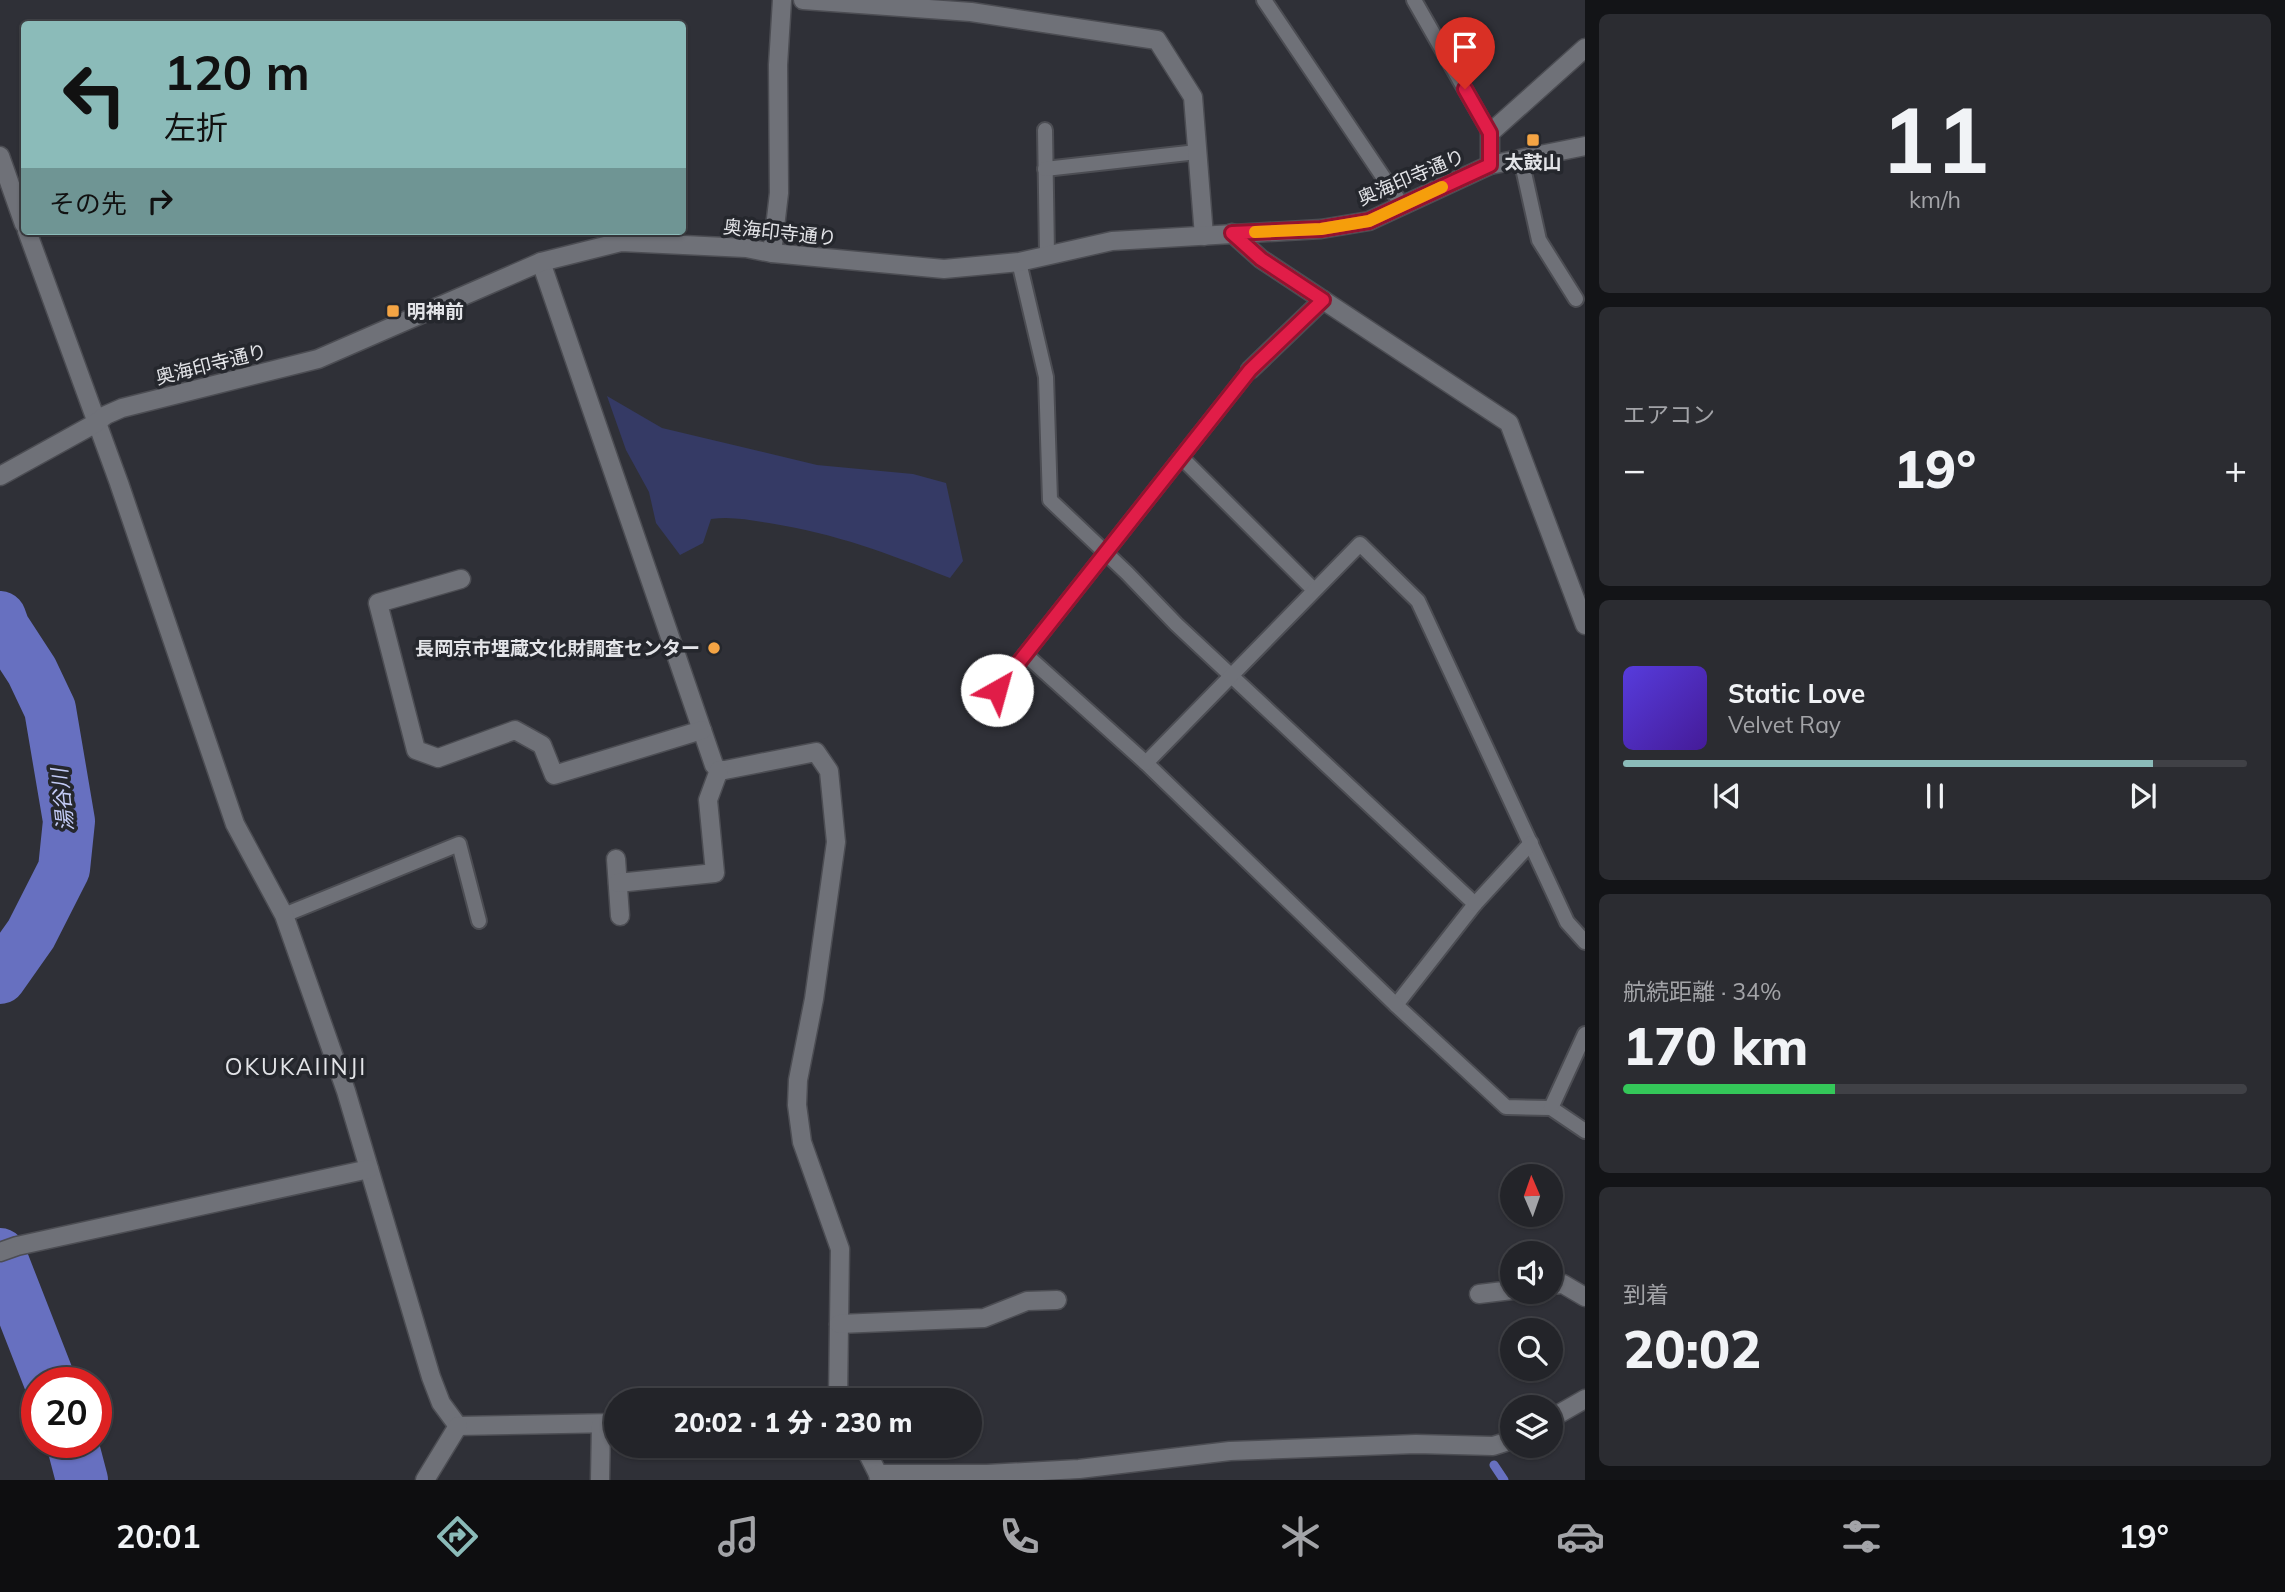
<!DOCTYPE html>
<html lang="ja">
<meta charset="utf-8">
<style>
body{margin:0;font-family:Mulish,"Noto Sans JP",sans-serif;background:#2b2c31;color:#f1f3f6;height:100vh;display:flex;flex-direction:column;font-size:26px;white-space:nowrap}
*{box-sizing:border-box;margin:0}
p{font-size:23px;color:#a3a4a8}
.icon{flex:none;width:38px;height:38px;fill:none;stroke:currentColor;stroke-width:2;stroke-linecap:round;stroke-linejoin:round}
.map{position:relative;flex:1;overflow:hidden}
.panel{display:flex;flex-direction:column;gap:14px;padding:14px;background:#131417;width:700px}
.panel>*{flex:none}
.hud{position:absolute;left:21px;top:21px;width:665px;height:214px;border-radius:7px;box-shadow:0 2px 5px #0004,0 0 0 2px #404146;background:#8bbbb9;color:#111;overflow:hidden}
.needle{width:46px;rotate:358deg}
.fabs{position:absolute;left:1500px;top:1164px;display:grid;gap:14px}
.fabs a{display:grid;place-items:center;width:63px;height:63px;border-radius:50%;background:#232429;box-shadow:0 2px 5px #0004,0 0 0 2px #404146;font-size:35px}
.speed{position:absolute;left:21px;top:1367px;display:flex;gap:14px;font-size:35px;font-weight:700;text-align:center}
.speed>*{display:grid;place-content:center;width:91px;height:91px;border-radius:50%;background:#232429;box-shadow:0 2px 5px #0004,0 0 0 2px #404146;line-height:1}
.speed .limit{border:10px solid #d22;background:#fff;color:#111}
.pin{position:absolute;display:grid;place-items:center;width:60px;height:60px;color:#fff;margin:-72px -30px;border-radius:50% 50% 50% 0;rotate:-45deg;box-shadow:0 0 7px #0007}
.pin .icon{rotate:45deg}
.me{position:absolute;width:77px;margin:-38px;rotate:38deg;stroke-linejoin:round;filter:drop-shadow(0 0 5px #0008)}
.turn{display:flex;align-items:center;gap:24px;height:147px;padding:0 28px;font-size:32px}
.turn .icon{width:91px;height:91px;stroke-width:2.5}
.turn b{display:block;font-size:49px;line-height:60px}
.then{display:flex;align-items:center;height:66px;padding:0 28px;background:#0003;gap:14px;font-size:26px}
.big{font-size:52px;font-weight:800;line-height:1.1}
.panel .tile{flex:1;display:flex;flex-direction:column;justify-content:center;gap:10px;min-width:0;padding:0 24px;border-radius:10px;background:#2b2c31}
.panel .dial{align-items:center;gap:0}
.dial b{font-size:91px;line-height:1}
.song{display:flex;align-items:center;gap:21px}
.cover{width:84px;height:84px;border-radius:10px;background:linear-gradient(135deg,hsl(250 70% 55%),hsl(260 70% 35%))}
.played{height:7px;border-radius:4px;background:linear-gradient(90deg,#8bbbb9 85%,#404146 85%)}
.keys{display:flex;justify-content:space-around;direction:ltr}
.heat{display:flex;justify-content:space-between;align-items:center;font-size:38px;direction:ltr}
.charge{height:10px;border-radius:5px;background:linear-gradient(90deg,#34c759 34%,#404146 0)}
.trip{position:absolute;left:604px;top:1388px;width:378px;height:70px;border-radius:35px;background:#232429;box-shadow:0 2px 5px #0004,0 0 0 2px #404146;font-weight:800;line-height:70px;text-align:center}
.tab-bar{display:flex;height:112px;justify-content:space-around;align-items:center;background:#0e0e10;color:#a3a4a8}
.tab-bar .icon{width:49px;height:49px}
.tab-bar .active{color:#8bbbb9}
.tab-bar b{font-size:32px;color:#f1f3f6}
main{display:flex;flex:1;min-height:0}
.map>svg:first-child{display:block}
</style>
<main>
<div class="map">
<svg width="1585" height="1480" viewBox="0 0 1585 1480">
<rect width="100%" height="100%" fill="#2f3037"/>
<!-- green -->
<path fill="#353a65" d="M 607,396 L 662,428 L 817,465 L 913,474 L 946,483 L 963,561 L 950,578 C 887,553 837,534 769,523 C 749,520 731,516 711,519 L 703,543 L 680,555 L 656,523 L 649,492 L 626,450 Z"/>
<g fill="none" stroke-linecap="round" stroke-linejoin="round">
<!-- stream -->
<polyline stroke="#6770c0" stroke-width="9" points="1494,1465 1504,1480"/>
<!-- river -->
<g stroke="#6770c0" stroke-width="52">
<polyline points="0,617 4,628 32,671 50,709 69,821 64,869 31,934 0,978"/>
<polyline points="0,1254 50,1382"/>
<polyline points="72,1442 82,1480"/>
</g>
<!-- service casing -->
<g stroke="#4c4d53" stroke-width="18">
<g id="service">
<polyline points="1264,0 1402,205"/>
<polyline points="1414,0 1490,133"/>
<polyline points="1045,130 1047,254"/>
<polyline points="1521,159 1539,240 1576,299"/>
<polyline points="1045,169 1197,152"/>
<polyline points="1019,262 1046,377 1050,500 1127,573 1176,624 1475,904 1396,1005 1506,1107 1551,1108 1585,1131"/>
<polyline points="1181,457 1314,590"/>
<polyline points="1026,655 1146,763 1396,1005"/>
<polyline points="997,690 1250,370"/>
<polyline points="1146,763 1360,544 1418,601 1567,922 1585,942"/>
<polyline points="1475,904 1531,843"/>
<polyline points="284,915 459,844 479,921"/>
<polyline points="1551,1108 1585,1034"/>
</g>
</g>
<!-- minor casing -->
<g stroke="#4c4d53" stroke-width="21">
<g id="minor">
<polyline points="803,0 971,12 1157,40 1193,97 1204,236"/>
<polyline points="0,156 24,224"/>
<polyline points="1490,165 1490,133 1585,48"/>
<polyline points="27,231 119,483 235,824 284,915 346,1091 431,1377 441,1403 458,1426"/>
<polyline points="1232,233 1261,259 1509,423 1585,625"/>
<polyline points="772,253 779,193 778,65 782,0"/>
<polyline points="541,262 714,765 719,770 725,770 816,752 829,771 836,842 814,999 798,1080 797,1105 802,1142 840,1249 838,1400"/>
<polyline points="1250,370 1323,300"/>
<polyline points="461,579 378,603 416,750 438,758 515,730 542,745 554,775 702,730"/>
<polyline points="616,859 620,916"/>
<polyline points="618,883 715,873 708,800 719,770"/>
<polyline points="0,1252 17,1246 369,1169"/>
<polyline points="1550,1285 1563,1284 1585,1297"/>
<polyline points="1479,1294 1512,1290"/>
<polyline points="839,1324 984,1318 1027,1301 1057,1300"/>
<polyline points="1550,1419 1585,1399"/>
<polyline points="458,1426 616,1423"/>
<polyline points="864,1446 878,1474 879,1480"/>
<polyline points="878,1474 987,1474 1079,1469 1230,1451 1416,1444 1493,1446 1512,1440"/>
<polyline points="425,1480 458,1426"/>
<polyline points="600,1480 601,1425"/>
</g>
</g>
<!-- tertiary casing -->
<g stroke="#4c4d53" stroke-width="21">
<polyline id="tertiary" points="0,476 96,423 106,415 122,408 318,359 541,262 621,242 746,248 772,253 944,269 1019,262 1112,241 1321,229 1369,221 1490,165 1585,146"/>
</g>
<!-- service -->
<use href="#service" stroke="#6f7178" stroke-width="14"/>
<!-- minor -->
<use href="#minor" stroke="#6f7178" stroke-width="18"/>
<!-- tertiary -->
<use href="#tertiary" stroke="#6f7178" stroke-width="18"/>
</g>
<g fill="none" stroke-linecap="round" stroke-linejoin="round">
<!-- route casing -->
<g stroke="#92132f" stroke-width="18">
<polyline id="route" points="997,690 1250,370 1323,300 1261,259 1232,233 1321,229 1369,221 1490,165 1490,133 1465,89"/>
</g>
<!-- route -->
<use href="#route" stroke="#e11d48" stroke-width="12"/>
<!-- slow -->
<polyline stroke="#f59e0b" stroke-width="12" points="1255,232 1321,229 1369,221 1442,187"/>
</g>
<!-- markers -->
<g fill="#f4a444" stroke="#25272d" stroke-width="2.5">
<rect x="1526" y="133" width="14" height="14" rx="3.5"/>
<rect x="386" y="304" width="14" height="14" rx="3.5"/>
<circle cx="714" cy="648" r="7"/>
</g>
<g text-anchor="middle" stroke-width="7" stroke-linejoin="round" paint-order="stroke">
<!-- poi labels -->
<g font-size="19" font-weight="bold" fill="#e3e4e8" stroke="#25272d">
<text x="1533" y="169">太鼓山</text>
<text x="407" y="318" text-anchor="start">明神前</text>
<text x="700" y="655" text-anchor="end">長岡京市埋蔵文化財調査センター</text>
</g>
<!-- street labels -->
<g font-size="19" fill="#e3e4e8" stroke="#25272d">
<text transform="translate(1411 177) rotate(-23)" y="7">奥海印寺通り</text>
<text transform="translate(780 232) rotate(6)" y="7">奥海印寺通り</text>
<text transform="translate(211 364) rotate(-14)" y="7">奥海印寺通り</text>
</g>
<!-- water labels -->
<g font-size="21" font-style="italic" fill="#c3cbf6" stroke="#25272d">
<text transform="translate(63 800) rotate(-96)" y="7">湯谷川</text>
</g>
<!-- quarter labels -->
<g font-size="23" letter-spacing="2" fill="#e3e4e8" stroke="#25272d">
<text x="296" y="1075">OKUKAIINJI</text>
</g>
</g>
</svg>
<div class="fabs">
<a><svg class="needle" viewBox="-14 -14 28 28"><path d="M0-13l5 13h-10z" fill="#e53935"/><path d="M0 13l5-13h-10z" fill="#a3a4a8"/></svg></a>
<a><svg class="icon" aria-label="sound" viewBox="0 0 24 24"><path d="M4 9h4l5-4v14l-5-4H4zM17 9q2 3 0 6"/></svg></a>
<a><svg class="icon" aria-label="search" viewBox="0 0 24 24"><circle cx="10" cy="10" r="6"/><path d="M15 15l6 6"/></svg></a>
<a><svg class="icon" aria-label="layers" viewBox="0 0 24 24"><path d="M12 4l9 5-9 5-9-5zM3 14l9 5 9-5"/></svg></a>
</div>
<div class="speed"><div class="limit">20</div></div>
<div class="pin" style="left:1465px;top:89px;background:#d93025"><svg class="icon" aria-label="arrive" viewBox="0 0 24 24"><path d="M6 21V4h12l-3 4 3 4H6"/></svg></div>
<svg class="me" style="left:997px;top:690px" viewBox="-20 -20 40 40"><circle r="19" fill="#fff"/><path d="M0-13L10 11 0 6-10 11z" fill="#e11d48"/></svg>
<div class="trip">20:02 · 1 分 · 230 m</div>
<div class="hud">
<div class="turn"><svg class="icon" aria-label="left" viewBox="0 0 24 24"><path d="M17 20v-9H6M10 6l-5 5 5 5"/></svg><div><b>120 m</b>左折</div></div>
<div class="then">その先<svg class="icon" aria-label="right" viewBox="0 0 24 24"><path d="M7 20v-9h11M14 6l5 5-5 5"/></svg></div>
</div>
</div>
<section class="panel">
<div class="tile dial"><b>11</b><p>km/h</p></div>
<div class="tile"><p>エアコン</p>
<div class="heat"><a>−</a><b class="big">19°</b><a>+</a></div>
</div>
<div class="tile">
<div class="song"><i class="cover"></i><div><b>Static Love</b><p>Velvet Ray</p></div></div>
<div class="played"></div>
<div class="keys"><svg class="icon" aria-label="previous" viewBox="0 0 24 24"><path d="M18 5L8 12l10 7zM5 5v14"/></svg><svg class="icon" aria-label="pause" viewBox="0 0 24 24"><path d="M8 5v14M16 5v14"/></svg><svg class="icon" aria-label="next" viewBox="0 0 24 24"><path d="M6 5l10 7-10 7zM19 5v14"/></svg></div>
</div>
<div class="tile"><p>航続距離 · 34%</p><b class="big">170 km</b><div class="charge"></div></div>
<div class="tile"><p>到着</p><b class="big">20:02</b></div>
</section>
</main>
<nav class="tab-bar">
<b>20:01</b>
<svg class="icon active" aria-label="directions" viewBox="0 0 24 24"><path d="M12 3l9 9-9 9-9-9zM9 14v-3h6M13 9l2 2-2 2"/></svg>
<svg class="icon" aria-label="music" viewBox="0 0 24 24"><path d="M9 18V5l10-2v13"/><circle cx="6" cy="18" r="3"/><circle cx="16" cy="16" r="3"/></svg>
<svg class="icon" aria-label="phone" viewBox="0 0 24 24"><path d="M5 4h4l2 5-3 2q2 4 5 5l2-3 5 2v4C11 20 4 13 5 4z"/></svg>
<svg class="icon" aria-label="climate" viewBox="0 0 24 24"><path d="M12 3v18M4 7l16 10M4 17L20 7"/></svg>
<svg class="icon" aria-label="car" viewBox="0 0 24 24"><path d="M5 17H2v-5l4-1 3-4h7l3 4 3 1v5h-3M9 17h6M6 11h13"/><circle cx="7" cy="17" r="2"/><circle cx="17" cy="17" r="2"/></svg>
<svg class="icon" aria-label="filters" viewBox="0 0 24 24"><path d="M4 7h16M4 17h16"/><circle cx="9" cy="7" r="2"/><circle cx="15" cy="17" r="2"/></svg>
<b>19°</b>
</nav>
